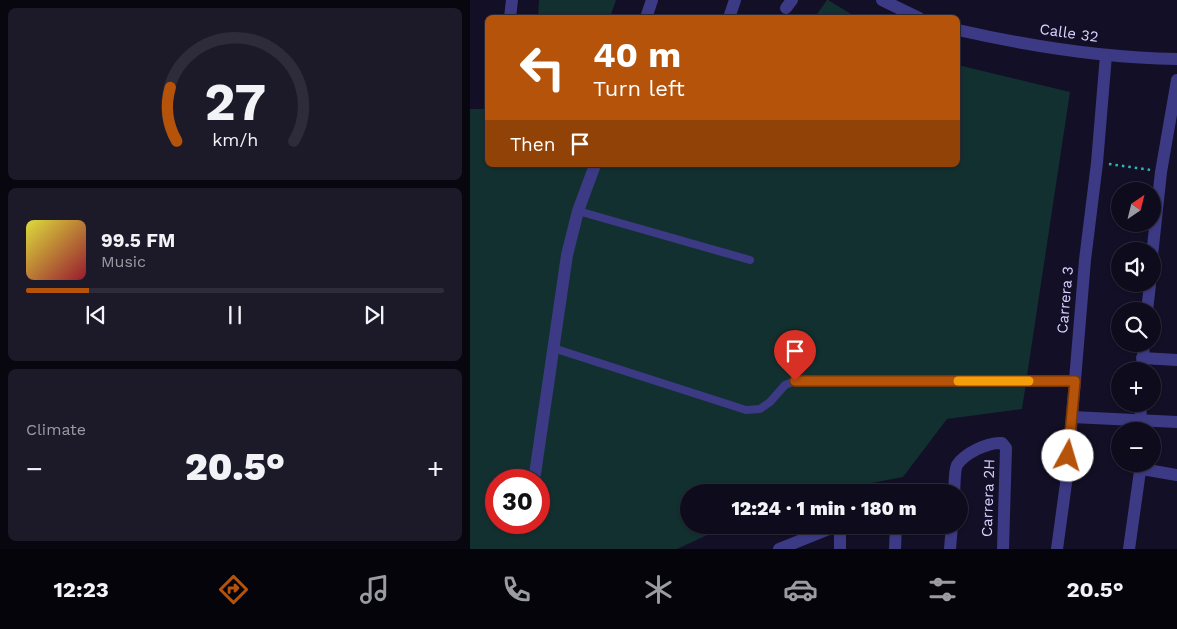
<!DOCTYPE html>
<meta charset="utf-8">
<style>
body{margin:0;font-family:"Work Sans",sans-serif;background:#1c1929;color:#f1f3f6;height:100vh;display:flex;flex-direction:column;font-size:19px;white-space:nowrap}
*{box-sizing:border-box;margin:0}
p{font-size:16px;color:#9b9ba3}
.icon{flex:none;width:28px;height:28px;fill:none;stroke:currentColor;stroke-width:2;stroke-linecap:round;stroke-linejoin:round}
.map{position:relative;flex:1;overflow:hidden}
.sheet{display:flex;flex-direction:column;gap:8px;padding:8px;background:#08060f;width:470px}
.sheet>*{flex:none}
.guide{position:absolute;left:15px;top:15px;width:475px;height:152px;border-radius:8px;box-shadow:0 1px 4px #0004,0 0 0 1px #2e2b3b;background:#b45309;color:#fff;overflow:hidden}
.needle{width:32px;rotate:35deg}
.buttons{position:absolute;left:641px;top:182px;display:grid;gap:10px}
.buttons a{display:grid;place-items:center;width:50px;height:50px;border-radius:50%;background:#0e0b1c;box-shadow:0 1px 4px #0004,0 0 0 1px #2e2b3b;font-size:25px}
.speed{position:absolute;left:15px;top:469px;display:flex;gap:10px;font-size:25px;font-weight:700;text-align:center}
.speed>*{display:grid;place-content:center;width:65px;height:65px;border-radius:50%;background:#0e0b1c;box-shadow:0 1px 4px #0004,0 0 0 1px #2e2b3b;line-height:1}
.speed .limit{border:8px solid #d22;background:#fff;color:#111}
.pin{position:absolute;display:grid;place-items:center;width:42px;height:42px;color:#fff;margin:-51px -21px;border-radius:50% 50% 50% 0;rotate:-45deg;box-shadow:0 0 5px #0007}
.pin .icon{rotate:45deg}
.me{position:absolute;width:55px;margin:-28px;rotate:6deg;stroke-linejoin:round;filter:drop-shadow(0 0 4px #0008)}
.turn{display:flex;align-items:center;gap:18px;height:105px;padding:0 25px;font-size:22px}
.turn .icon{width:65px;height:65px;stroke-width:2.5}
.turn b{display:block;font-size:35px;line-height:42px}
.then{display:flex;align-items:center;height:48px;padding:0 25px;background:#0003;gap:10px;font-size:19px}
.big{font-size:38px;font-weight:800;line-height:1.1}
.sheet .widget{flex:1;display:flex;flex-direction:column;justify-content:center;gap:8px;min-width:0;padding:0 18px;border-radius:8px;background:#1c1929}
.sheet .dial{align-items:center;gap:0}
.dial svg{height:130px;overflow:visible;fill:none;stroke:#2e2b3b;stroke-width:7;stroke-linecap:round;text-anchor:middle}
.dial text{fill:#f1f3f6;stroke:none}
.song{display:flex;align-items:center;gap:15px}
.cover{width:60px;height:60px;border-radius:8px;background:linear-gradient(135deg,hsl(60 70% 55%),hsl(350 70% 35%))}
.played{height:5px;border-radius:2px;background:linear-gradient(90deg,#b45309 15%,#2e2b3b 15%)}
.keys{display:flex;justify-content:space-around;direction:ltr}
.heat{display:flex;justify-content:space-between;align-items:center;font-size:28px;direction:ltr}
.trip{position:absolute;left:210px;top:484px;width:288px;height:50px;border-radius:25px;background:#0e0b1c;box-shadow:0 1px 4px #0004,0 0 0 1px #2e2b3b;font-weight:800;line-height:50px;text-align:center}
.tab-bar{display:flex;height:80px;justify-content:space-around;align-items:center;background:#06040b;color:#9b9ba3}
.tab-bar .icon{width:35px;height:35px}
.tab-bar .on{color:#b45309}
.tab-bar b{font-size:22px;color:#f1f3f6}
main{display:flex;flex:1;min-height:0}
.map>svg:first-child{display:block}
</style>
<main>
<section class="sheet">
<div class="widget dial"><svg viewBox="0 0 100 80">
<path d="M14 69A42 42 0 1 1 86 69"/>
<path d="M14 69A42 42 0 0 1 10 36" stroke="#b45309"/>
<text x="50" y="56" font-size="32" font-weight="700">27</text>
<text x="50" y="72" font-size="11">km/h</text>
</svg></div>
<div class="widget">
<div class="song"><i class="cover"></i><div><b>99.5 FM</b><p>Music</p></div></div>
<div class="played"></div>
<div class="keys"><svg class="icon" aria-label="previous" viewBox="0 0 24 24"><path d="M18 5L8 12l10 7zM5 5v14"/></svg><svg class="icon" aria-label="pause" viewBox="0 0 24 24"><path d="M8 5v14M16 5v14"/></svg><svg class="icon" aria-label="next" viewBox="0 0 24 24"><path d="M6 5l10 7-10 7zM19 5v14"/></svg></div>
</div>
<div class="widget"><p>Climate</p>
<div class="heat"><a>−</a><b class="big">20.5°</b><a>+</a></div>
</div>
</section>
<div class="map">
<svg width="707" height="549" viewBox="0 0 707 549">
<rect width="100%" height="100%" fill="#130f26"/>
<!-- green -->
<g fill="#12302f" fill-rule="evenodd">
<polygon points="69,0 146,0 140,17 68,17"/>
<polygon points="357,0 358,0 386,17 345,17"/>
<path d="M 488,65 L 600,92 L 552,409 L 477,419 L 433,477 L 354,492 L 219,492 L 219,525 L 259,525 L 207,549 L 0,549 L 0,109 L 17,109 L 18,165 L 488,165 ZM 26,480 L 69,480 L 69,522 L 26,522 Z"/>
</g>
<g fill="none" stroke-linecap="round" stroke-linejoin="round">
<!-- path -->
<polyline stroke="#2fb8b0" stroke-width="2.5" stroke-dasharray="2.5 4" stroke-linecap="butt" points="639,164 681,170"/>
<!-- lane -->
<g stroke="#3d3a85" stroke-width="8">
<polyline points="108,211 280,260"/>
<polyline points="83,348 276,410 290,409 300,402 315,385 325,381 605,381"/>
</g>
<!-- street -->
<g stroke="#3d3a85" stroke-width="12">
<polyline points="412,0 449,18"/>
<polyline points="316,8 322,0"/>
<polyline points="40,18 42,0"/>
<polyline points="176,18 182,0"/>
<polyline points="259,18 265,0"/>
<path d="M 488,30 C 559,46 634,58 707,59"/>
<polyline points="682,256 691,172 707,80"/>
<polyline points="677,311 680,284"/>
<polyline points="672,358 707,360"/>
<polyline points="672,371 674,344"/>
<polyline points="602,417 707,422"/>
<polyline points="670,431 671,404"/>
<polyline points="672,469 707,475"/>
<polyline points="65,474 97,255 108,211 125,165"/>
<path d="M 484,492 C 485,485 484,472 487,465 C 495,453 518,442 532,443 L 536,448 L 533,549"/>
<polyline points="309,549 369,525"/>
<polyline points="370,549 370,525"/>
<polyline points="425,549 426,525"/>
<polyline points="480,549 482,525"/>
<polyline points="587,549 597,476 615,260 627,163 636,55"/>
<polyline points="659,549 671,464"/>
</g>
</g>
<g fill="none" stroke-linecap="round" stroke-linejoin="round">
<!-- route casing -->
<g stroke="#753606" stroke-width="12">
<polyline id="route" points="325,381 605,381 598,456"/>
</g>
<!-- route -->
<use href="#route" stroke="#b45309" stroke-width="9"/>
<!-- slow -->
<polyline stroke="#f59e0b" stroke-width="9" points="488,381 559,381"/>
</g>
<g text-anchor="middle" stroke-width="5" stroke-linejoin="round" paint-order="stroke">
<!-- street labels -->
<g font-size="15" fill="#d9d4ff" stroke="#130f26">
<text transform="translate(599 33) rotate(8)" y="5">Calle 32</text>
<text transform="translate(595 300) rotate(-85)" y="5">Carrera 3</text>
<text transform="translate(518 498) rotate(-88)" y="5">Carrera 2H</text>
</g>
</g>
</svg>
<div class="buttons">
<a><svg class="needle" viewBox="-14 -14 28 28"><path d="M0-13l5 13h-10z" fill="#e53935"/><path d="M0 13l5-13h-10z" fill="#9b9ba3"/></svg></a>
<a><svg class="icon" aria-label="sound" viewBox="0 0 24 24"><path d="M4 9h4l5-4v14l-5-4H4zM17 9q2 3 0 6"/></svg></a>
<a><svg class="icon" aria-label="search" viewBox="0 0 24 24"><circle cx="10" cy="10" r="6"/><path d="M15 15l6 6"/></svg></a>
<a>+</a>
<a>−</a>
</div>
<div class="speed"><div class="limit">30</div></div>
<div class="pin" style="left:325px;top:381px;background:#d93025"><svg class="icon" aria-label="arrive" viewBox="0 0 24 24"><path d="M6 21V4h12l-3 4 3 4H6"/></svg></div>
<svg class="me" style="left:598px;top:456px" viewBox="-20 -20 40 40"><circle r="19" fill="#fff"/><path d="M0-13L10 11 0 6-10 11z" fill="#b45309"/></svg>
<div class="trip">12:24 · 1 min · 180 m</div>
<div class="guide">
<div class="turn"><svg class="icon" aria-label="left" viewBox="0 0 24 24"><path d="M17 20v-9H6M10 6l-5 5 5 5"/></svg><div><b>40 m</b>Turn left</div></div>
<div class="then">Then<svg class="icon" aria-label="arrive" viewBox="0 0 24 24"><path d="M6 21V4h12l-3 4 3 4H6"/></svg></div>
</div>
</div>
</main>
<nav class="tab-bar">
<b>12:23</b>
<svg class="icon on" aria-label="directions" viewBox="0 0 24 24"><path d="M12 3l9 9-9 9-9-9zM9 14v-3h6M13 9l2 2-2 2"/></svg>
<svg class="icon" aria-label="music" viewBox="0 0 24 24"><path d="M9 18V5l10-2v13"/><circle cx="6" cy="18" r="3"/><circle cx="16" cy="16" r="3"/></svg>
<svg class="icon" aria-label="phone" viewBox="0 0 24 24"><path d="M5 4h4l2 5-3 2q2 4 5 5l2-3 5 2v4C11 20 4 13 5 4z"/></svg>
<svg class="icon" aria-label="climate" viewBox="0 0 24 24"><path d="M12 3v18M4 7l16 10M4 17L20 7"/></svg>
<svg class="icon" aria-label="car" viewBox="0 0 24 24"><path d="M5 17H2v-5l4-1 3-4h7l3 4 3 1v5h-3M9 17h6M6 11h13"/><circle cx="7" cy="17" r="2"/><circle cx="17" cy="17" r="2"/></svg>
<svg class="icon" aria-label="filters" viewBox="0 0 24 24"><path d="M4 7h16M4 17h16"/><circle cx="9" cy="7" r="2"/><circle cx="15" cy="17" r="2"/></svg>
<b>20.5°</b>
</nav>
